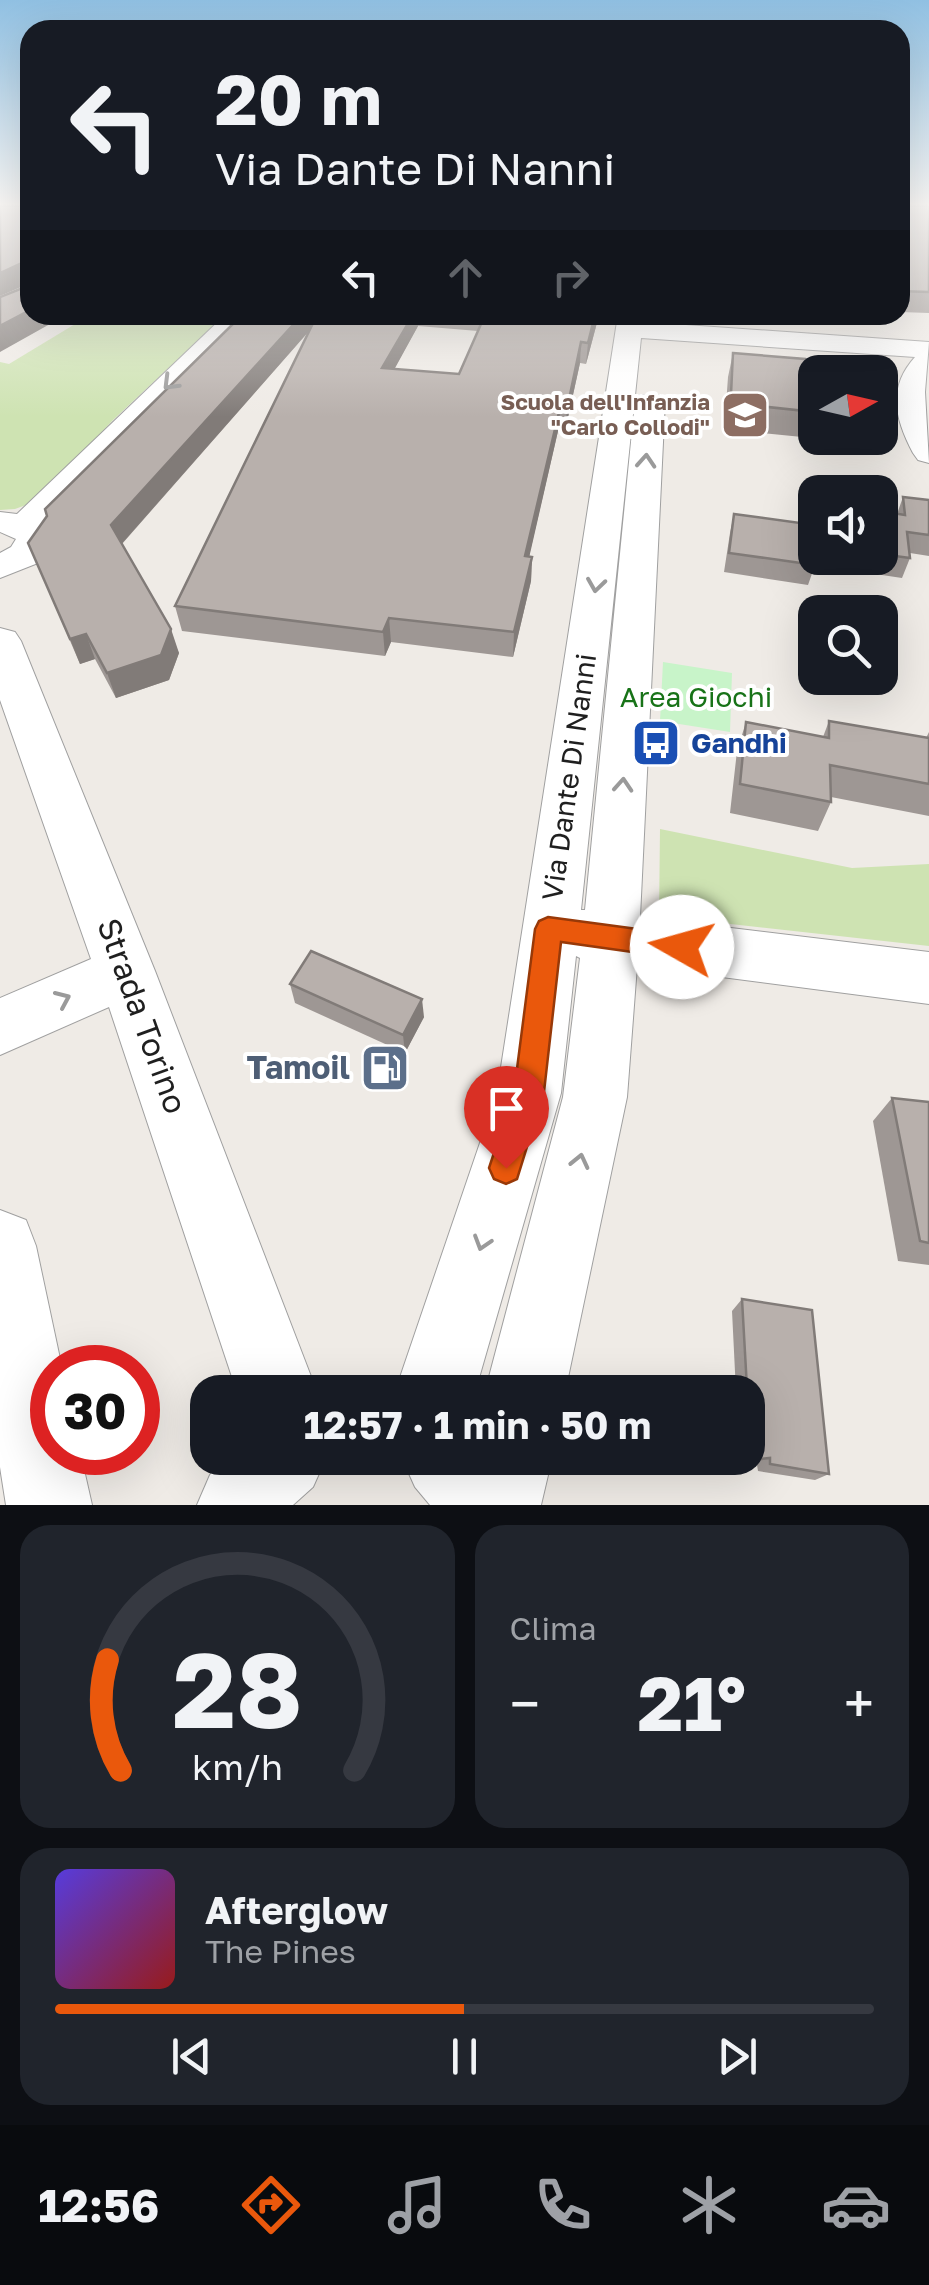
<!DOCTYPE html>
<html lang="it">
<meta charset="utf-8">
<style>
body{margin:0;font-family:"Golos Text",sans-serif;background:#20242c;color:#f1f3f6;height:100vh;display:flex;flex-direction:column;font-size:38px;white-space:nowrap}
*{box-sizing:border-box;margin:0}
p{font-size:32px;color:#9ea1a6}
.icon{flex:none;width:55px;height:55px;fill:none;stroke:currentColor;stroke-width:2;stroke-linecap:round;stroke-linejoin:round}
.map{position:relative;height:1505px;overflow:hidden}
.drawer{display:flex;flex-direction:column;gap:20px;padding:20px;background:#0d0f14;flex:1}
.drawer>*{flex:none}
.guide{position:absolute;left:20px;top:20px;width:890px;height:305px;border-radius:30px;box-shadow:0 10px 40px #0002;background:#171b24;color:#f1f3f6;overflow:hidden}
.needle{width:65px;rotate:82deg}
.controls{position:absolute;left:798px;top:355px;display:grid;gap:20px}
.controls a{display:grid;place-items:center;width:100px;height:100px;border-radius:20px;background:#171b24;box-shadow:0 10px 40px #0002;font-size:50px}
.speed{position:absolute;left:30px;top:1345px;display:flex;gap:20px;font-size:50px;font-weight:700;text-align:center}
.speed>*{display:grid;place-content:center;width:130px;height:130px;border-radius:50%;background:#171b24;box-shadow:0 10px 40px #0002;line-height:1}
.speed .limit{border:15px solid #d22;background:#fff;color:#111}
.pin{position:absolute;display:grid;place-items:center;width:85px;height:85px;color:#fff;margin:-102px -42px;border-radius:50% 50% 50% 0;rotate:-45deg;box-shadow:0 0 10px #0007}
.pin .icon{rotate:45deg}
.me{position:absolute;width:110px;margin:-55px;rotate:277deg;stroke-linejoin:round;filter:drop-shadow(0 0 8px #0008)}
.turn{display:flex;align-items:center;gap:35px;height:210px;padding:0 30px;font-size:45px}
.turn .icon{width:130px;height:130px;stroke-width:2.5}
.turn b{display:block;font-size:70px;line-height:85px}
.lanes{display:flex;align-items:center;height:95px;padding:0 30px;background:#0003;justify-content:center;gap:50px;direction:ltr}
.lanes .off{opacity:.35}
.big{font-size:75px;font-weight:700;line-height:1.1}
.drawer .card{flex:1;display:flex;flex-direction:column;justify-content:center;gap:15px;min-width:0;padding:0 35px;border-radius:30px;background:#20242c}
.drawer .dial{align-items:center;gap:0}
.dial svg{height:260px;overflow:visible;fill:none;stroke:#363941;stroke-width:7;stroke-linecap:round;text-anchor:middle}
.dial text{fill:#f1f3f6;stroke:none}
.song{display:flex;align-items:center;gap:30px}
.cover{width:120px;height:120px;border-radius:15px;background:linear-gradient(135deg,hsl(250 70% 55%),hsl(0 70% 35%))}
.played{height:10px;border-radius:5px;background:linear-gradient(90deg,#ea580c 50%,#363941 50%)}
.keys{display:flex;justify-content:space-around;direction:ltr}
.heat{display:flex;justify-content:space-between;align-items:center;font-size:55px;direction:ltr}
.drawer .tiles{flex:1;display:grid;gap:20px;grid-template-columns:1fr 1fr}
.card:last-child{grid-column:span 2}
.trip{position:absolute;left:190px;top:1375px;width:575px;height:100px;border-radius:30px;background:#171b24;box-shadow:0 10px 40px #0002;font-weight:700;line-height:100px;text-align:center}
.menu{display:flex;height:160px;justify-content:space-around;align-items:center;background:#090b0e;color:#9ea1a6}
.menu .icon{width:70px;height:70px}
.menu .selected{color:#ea580c}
.menu b{font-size:45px;color:#f1f3f6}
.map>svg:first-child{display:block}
</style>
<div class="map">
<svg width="929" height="1505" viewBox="0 0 929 1505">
<rect width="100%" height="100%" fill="#efebe6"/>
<!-- grass -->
<g fill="#cee3b2">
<polygon points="90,315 225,315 113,420 37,501 15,509 0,510 0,362 9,364"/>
<polygon points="660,829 852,868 929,864 929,946 659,916"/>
</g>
<!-- park -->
<polygon fill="#c8f4c9" points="663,662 732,673 730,732 660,721"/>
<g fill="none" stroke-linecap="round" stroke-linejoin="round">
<!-- minor casing -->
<g stroke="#a0a0a0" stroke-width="2">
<g id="minor">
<polygon points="225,315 253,315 45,527 53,538 38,563 0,578 0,553 11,547 16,539 0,532 0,512 17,514"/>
<path d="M 618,315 L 644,315 L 643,322 L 929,342 L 925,392 L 929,463 L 918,460 L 913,453 C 895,419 887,388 915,357 L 641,338 L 581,910 L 585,910 L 635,401 L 639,395 L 661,395 L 665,401 L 640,917 L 929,952 L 929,1004 L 637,966 L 627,1097 L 565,1392 L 485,1392 L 563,1097 L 580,958 L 576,956 L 561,1093 L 475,1392 L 395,1392 L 497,1093 Z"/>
<polygon points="0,628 15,632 21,641 155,971 317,1392 237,1392 109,1007 0,1055 0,998 91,959 0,700"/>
<polygon points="0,1210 26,1220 36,1246 62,1368 52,1368 52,1452 80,1452 92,1505 6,1505 0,1467"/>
<polygon points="224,1458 326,1458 313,1487 293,1505 197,1505 210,1475"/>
<polygon points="402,1458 552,1458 541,1505 430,1505 415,1487"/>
</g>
</g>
<!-- minor -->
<use href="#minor" fill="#fff" fill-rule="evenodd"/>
</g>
<!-- wall -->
<g fill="#9e9794" fill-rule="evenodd">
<polygon points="900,206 929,206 929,313 900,312"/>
<path d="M 242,315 L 599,315 L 586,364 L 580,363 L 565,431 L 558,431 L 529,556 L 532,557 L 531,581 L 513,657 L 391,642 L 385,656 L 182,631 L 175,606 L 310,330 L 122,544 L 179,653 L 169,680 L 116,698 L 95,659 L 80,664 L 28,543 ZM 418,326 L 478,331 L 459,374 L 394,369 Z"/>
<polygon points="828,315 885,315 884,318"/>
<polygon points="733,353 807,373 815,374 815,438 823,438 822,439 743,431 743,421 725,419 728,377"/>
<polygon points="903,497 929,500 929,556 910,553 910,558 902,578 815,565 808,585 724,572 730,533 734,514 810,524 815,505 815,558 880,558 880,511 897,514"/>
<polygon points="829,721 926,738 929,732 929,816 831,797 831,802 818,831 730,813 737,751 746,722 823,737"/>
<polygon points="290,984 424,1017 405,1053 295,1003"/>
<polygon points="892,1098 929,1102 929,1265 898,1261 873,1121"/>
<polygon points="742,1299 829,1474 815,1480 758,1471 757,1465 740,1466 739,1458 748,1458 748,1392 736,1392 732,1311"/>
</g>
<!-- shaded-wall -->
<g fill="#817b78">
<polygon points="22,263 28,284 0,296 0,273"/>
<polygon points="30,310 30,315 66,315 0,352 0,326"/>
<polygon points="302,315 323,315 118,548 111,525"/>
<polygon points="413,315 418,315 418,326 383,390 382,368"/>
<polygon points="595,315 599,315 586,364 588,343"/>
<polygon points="581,342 580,363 565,431 567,409"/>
<polygon points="560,408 558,431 524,580 525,556"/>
<polygon points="532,557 531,581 513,657 514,632"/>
<polygon points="389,618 391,642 385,656 383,632"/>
<polygon points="171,629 179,653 169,680 116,698 107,673"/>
<polygon points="86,634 95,659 80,664 70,639"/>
<polygon points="422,999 424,1017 405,1053 403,1035"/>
</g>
<!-- building -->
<g fill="#b8b0ac" stroke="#817b78" stroke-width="2.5">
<polygon points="0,206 30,206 30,310 0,326 0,297 25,287 27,267 22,263 0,273"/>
<polygon points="900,206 929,206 929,292 900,291"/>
<polygon points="242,315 302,315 111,525 171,629 161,655 107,673 86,634 70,639 28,543 47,516 45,509"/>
<polygon points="317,315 413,315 382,368 459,374 485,315 595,315 588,343 581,342 567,409 560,408 525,556 532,557 514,632 389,618 383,632 175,606"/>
<polygon points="733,353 805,359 807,373 815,374 815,412 749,405 749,396 731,394"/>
<polygon points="903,497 929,500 929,535 907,532 910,558 880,554 880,511 905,515"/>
<polygon points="734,514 815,525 815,565 729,553"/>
<polygon points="829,721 929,738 929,784 830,765 831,802 740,784 746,722 829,738"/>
<polygon points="311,951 422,999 403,1035 290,984"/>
<polygon points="892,1098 929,1102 929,1243 920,1241"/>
<polygon points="742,1299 812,1310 829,1474 770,1464 770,1458 751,1460"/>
</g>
<!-- one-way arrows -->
<defs><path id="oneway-chevron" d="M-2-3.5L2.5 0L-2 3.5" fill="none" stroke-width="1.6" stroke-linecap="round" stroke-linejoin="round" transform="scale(2.5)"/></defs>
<g stroke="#9a9a9a">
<use href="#oneway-chevron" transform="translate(170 383) rotate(135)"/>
<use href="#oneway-chevron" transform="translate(646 461) rotate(-86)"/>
<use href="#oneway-chevron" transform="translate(596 585) rotate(98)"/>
<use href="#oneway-chevron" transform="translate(623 785) rotate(-86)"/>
<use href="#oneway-chevron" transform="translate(63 999) rotate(-24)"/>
<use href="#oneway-chevron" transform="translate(580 1161) rotate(-77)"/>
<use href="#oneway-chevron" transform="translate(482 1243) rotate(107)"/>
</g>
<!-- sky -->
<linearGradient id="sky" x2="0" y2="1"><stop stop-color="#90c0e2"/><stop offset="0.49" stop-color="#f8f6f4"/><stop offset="1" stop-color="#f8f6f4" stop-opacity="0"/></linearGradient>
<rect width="929" height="417" fill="url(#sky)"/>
<!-- route -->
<polygon fill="#ea580c" stroke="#983908" stroke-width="2.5" points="548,917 682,935 692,938 696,947 692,955 682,959 561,942 544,1092 517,1179 506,1184 494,1179 489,1168 514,1092 535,929 539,921"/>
<!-- icons -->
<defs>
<g id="school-square" transform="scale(2.5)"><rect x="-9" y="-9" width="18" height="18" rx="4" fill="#8d6e63" stroke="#fff"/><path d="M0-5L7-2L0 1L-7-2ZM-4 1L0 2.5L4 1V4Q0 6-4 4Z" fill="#fff"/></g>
<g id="bus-square" transform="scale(2.5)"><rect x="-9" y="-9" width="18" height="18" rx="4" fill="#1a4fb4" stroke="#fff"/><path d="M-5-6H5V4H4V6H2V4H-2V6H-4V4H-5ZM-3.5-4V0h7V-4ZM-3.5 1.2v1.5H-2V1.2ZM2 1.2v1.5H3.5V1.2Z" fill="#fff"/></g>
<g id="fuel-square" transform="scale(2.5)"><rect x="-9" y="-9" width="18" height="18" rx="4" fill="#5c6f8a" stroke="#fff"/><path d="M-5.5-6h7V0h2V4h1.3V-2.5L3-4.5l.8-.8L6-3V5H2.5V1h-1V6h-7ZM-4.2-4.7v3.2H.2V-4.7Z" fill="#fff"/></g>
</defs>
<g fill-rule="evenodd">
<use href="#school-square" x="745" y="415"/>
<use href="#bus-square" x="656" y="743"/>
<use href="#fuel-square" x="385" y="1068"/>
</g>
<g text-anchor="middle" stroke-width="8" stroke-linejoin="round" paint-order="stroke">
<!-- far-education labels -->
<g font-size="22" font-weight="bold" fill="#785e54" stroke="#fff" text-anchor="end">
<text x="710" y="410">Scuola dell'Infanzia<tspan x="710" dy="25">"Carlo Collodi"</tspan></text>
</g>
<!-- park labels -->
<g font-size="28" fill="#187318" stroke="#fff">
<text x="696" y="707">Area Giochi</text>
</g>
<!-- transit labels -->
<g font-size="28" font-weight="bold" fill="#164399" stroke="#fff" text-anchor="start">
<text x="691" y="753">Gandhi</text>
</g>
<!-- street labels -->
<g font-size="28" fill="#1f1f1f" stroke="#fff">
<text transform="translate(569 777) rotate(-82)" y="10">Via Dante Di Nanni</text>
</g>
<!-- near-street labels -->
<g font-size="32" fill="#1f1f1f" stroke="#fff">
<text transform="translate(142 1016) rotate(70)" y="11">Strada Torino</text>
</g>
<!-- near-service labels -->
<g font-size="32" font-weight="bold" fill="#4e5e75" stroke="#fff" text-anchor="end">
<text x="350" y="1079">Tamoil</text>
</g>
</g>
</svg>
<div class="controls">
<a><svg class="needle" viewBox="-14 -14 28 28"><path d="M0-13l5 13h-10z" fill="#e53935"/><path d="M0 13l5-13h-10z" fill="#9ea1a6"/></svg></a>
<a><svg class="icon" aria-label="sound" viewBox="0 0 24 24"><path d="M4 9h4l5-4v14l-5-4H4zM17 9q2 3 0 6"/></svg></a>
<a><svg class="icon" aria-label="search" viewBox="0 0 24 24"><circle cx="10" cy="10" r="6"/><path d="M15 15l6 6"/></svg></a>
</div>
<div class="speed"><div class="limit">30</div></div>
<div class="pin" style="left:506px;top:1168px;background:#d93025"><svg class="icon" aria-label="arrive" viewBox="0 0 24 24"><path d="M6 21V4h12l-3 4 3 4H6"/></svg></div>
<svg class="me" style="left:682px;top:947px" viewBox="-20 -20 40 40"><circle r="19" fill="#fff"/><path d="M0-13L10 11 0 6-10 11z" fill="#ea580c"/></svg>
<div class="trip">12:57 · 1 min · 50 m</div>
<div class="guide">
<div class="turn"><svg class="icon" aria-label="left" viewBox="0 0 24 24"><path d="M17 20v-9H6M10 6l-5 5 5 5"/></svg><div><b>20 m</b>Via Dante Di Nanni</div></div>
<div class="lanes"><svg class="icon" aria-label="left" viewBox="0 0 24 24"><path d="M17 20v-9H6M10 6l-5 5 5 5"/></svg><svg class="icon off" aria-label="ahead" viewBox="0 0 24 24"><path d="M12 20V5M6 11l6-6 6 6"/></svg><svg class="icon off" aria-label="right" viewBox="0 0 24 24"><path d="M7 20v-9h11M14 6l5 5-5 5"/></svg></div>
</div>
</div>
<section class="drawer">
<div class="tiles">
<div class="card dial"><svg viewBox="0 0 100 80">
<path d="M14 69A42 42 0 1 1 86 69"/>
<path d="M14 69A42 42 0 0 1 10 35" stroke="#ea580c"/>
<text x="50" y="56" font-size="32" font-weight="700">28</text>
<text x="50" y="72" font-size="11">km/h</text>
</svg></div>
<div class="card"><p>Clima</p>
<div class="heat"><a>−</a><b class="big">21°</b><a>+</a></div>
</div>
<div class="card">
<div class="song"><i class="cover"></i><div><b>Afterglow</b><p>The Pines</p></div></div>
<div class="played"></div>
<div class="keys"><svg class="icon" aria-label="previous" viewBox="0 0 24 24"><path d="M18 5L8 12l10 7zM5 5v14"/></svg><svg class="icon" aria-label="pause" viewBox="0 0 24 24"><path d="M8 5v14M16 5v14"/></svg><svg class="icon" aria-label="next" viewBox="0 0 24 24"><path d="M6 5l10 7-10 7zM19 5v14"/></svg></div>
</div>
</div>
</section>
<nav class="menu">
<b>12:56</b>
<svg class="icon selected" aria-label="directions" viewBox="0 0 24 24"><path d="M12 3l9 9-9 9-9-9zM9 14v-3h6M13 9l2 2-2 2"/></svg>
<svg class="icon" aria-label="music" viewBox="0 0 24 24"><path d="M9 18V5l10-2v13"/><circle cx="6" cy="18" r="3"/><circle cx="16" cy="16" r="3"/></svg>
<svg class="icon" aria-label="phone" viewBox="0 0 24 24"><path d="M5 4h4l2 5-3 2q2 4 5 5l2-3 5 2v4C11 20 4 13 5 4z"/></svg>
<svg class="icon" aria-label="climate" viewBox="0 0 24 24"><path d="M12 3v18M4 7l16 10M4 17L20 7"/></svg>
<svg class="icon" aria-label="car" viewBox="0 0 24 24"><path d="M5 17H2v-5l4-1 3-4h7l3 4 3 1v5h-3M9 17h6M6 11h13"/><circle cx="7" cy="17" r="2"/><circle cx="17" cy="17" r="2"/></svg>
</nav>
